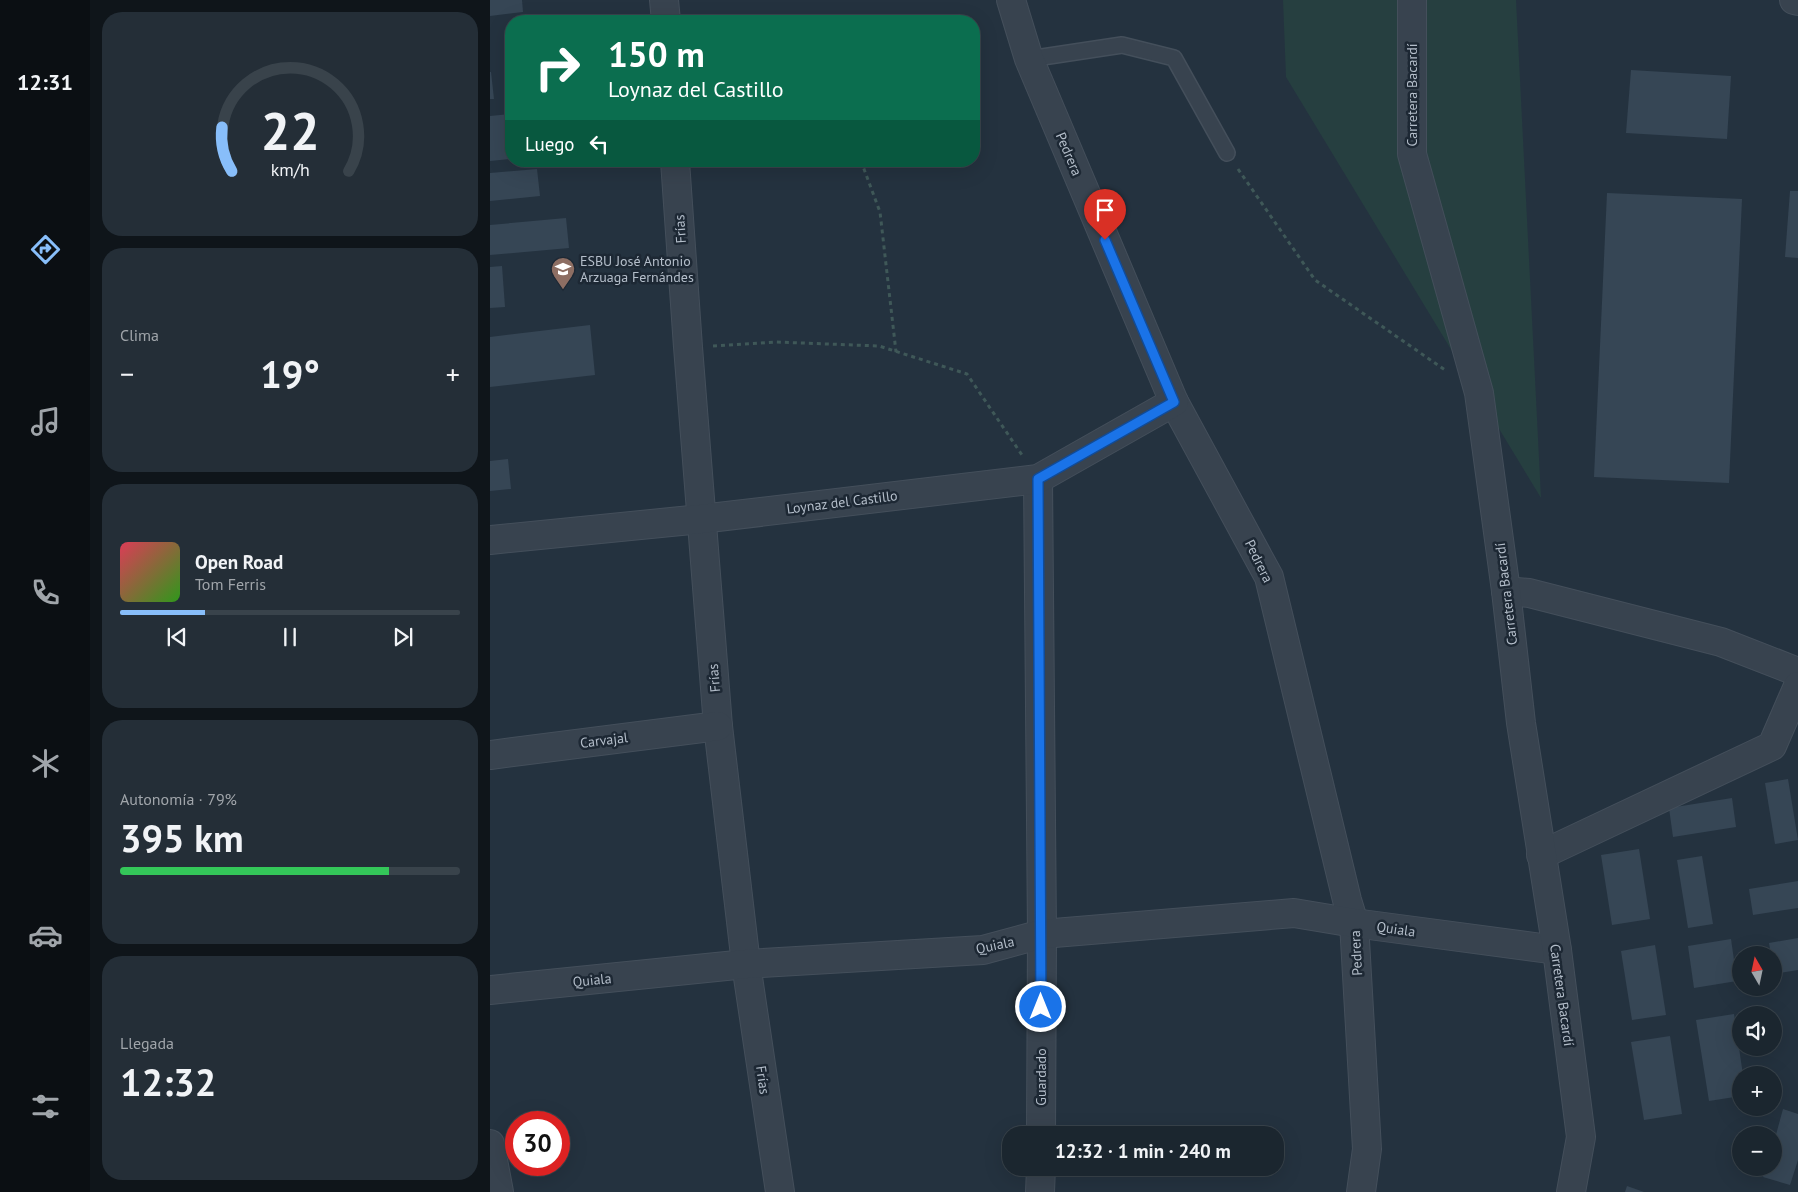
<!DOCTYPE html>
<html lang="es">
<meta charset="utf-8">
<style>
body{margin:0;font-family:"PT Sans",sans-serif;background:#242e37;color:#f1f3f6;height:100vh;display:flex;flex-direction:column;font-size:19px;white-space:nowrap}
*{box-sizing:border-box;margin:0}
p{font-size:16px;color:#a0a5aa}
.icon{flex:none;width:28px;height:28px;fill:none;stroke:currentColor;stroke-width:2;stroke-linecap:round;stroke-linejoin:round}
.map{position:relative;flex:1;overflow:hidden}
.panel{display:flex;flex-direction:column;gap:12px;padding:12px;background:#0f151a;width:400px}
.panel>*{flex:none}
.top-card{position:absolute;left:15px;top:15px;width:475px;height:152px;border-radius:20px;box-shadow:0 5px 20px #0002,0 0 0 1px #39434b;background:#0b6e4f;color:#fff;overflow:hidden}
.needle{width:32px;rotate:351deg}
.buttons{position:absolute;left:1242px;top:946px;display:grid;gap:10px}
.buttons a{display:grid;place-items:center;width:50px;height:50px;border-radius:50%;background:#1b262f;box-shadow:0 5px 20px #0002,0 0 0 1px #39434b;font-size:25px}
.speed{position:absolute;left:15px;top:1111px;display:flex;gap:10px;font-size:25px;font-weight:700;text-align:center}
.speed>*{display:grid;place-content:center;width:65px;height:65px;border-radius:50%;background:#1b262f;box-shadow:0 5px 20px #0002,0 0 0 1px #39434b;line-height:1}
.speed .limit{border:8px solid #d22;background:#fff;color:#111}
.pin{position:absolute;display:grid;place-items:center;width:42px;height:42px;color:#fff;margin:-51px -21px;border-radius:50% 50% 50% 0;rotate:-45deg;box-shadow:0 0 5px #0007}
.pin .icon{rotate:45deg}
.me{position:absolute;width:55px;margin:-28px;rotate:0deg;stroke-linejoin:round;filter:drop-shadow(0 0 4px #0008)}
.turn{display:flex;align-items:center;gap:18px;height:105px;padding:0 20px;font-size:22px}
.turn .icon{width:65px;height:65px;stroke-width:2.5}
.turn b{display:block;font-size:35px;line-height:42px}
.then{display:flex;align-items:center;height:48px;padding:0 20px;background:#0003;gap:10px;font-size:19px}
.big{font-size:38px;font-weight:700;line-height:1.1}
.panel .widget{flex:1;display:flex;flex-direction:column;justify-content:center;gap:8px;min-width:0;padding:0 18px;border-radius:20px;background:#242e37}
.panel .dial{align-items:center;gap:0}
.dial svg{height:130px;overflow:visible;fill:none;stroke:#39434b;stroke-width:7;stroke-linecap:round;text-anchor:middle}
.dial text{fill:#f1f3f6;stroke:none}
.song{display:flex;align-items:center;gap:15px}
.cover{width:60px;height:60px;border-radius:8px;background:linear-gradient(135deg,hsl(350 70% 55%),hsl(110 70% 35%))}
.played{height:5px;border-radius:2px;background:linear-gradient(90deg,#88befa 25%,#39434b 25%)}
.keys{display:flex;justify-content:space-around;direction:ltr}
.heat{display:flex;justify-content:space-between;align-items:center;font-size:28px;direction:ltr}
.charge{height:8px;border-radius:4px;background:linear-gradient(90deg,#34c759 79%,#39434b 0)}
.trip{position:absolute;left:512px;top:1126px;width:282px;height:50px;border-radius:20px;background:#1b262f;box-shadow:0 5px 20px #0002,0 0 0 1px #39434b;font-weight:700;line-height:50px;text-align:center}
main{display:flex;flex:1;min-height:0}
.menu{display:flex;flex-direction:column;width:90px;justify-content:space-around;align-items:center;background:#0b0f13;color:#a0a5aa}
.menu .icon{width:35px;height:35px}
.menu .current{color:#88befa}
.menu b{font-size:22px;color:#f1f3f6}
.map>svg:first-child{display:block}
</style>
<main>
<nav class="menu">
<b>12:31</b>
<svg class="icon current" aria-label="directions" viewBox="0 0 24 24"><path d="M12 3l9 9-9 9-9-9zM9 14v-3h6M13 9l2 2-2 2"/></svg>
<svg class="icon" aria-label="music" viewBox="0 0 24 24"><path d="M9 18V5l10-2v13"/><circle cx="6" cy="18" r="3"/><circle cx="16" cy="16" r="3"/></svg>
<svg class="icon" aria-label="phone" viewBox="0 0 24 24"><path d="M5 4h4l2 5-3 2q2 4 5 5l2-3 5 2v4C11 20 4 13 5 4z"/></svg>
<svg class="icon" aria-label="climate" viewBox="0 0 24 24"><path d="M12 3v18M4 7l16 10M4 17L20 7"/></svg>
<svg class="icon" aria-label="car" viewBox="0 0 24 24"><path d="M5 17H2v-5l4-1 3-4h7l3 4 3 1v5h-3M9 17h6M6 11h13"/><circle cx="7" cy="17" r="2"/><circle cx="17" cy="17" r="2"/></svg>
<svg class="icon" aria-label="filters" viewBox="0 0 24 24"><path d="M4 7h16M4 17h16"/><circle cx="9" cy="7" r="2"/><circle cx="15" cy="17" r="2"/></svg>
</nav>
<section class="panel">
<div class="widget dial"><svg viewBox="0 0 100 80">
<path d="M14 69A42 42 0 1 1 86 69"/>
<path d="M14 69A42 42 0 0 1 8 42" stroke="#88befa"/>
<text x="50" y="56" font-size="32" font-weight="700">22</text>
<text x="50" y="72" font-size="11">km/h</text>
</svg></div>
<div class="widget"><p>Clima</p>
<div class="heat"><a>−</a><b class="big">19°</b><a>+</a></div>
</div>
<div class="widget">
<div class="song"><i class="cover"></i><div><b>Open Road</b><p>Tom Ferris</p></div></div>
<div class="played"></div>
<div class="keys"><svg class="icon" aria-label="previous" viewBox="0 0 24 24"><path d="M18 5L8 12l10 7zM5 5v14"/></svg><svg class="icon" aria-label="pause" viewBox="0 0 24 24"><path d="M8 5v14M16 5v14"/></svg><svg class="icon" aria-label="next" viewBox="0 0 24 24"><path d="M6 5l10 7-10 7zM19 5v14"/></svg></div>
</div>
<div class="widget"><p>Autonomía · 79%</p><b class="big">395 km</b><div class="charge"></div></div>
<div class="widget"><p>Llegada</p><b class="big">12:32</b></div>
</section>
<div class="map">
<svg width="1308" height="1192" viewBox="0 0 1308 1192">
<rect width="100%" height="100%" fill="#24323f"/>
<!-- green -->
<polygon fill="#263f40" points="793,0 1026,0 1051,498 796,77"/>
<!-- building -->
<g fill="#364655">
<polygon points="0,0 32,0 33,12 0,16"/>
<polygon points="1141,70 1241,76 1237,139 1136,133"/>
<polygon points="0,72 1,72 4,99 0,99"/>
<polygon points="21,114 21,159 0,161 0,116"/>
<polygon points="47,169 50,196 0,201 0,173"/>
<polygon points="1300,191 1308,191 1308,258 1295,257"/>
<polygon points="1117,193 1252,199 1239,483 1104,477"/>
<polygon points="76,218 79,248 0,255 0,225"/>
<polygon points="12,266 15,307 0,308 0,267"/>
<polygon points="100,325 105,375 0,387 0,337"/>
<polygon points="18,459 21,489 0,491 0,461"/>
<polygon points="1298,779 1308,840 1285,844 1275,783"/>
<polygon points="1242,798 1246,827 1183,837 1179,808"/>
<polygon points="1149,849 1160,919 1122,925 1111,855"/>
<polygon points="1212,856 1223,924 1198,928 1187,860"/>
<polygon points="1308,881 1308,908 1263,915 1259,889"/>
<polygon points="1308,938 1308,970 1284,974 1284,955 1281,955 1279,943"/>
<polygon points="1241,939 1247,981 1204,988 1198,946"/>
<polygon points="1165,945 1176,1015 1142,1020 1131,951"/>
<polygon points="1244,1014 1253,1075 1251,1075 1251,1096 1219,1101 1206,1020"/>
<polygon points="1180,1036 1192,1114 1154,1120 1141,1042"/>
<polygon points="1293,1109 1308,1114 1308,1160 1300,1185 1273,1177 1276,1168 1284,1168 1284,1142"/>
<polygon points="1137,1186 1154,1192 1135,1192"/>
</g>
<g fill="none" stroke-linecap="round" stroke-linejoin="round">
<!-- service casing -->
<g stroke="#444f5b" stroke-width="18">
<polyline id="service" points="539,59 632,45 684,58 737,153"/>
</g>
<!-- minor casing -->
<g stroke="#444f5b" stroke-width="30">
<g id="minor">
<polyline points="174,0 176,21"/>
<polyline points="521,0 539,59 684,402 779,577 857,900 864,923 877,1149 871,1192"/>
<polyline points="185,161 198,347 228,726 256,964 290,1192"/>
<polyline points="548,479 552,934 551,1135"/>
<polyline points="0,540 211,519 548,479 684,402"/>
<polyline points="1016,591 1039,593 1231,642 1308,672"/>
<polyline points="0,755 228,726"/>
<polyline points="1051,855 1282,746 1308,686"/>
<polyline points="0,990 256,964 493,950 552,934 804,913 864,923 1067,950"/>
<polyline points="0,1144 9,1192"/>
<polyline points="550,1192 551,1168"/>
</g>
</g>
<!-- tertiary casing -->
<g stroke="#444f5b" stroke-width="30">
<g id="tertiary">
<polyline points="922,0 922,154 989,393 1016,591 1031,723 1067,950 1091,1137 1081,1192"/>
<polyline points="1304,0 1308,1"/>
</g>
</g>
<!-- path -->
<g stroke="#3f5858" stroke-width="3" stroke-dasharray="4 4" stroke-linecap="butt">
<polyline points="371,161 390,212 406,352"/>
<polyline points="748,169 825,280 955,370"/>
<polyline points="223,346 286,342 389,346 477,374 532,455"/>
</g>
<!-- service -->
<use href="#service" stroke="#38434f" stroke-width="15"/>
<!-- minor -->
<use href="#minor" stroke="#38434f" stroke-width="28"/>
<!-- tertiary -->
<use href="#tertiary" stroke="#38434f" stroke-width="28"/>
</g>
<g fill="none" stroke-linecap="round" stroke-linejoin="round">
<!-- route casing -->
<g stroke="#114b97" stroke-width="12">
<polyline id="route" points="551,1007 548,479 684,402 615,240"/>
</g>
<!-- route -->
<use href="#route" stroke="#1a73e8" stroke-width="9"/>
</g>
<!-- icons -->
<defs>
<g id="school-pin" transform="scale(1.25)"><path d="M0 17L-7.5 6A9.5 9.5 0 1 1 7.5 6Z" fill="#8d6e63" stroke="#1d2834"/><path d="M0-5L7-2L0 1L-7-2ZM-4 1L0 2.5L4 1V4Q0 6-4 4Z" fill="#fff"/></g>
</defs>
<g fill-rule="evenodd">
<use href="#school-pin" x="73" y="269"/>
</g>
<g text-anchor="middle" stroke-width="5" stroke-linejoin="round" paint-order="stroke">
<!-- street labels -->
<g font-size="14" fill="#b4beca" stroke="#1d2834">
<text transform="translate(922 95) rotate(-90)" y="5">Carretera Bacardí</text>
<text transform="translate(579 154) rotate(67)" y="5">Pedrera</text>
<text transform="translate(190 229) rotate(-94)" y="5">Frías</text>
<text transform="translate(352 502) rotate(-7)" y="5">Loynaz del Castillo</text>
<text transform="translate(769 561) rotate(64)" y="5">Pedrera</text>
<text transform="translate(1016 594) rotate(-97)" y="5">Carretera Bacardí</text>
<text transform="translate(224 678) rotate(-95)" y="5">Frías</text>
<text transform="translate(114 740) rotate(-7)" y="5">Carvajal</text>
<text transform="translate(906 929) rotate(8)" y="5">Quiala</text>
<text transform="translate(505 945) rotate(-12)" y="5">Quiala</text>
<text transform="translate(866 953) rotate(-93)" y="5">Pedrera</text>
<text transform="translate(102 980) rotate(-6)" y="5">Quiala</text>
<text transform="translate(1072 995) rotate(82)" y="5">Carretera Bacardí</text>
<text transform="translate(551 1077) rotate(-90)" y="5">Guardado</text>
<text transform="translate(273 1080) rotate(82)" y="5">Frías</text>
</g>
<!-- poi labels -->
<g font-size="14" fill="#b4beca" stroke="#1d2834" text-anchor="start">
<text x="90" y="266">ESBU José Antonio<tspan x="90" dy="16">Arzuaga Fernándes</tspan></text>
</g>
</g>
</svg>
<div class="buttons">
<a><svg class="needle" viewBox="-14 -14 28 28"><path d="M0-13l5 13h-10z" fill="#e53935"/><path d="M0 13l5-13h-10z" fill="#a0a5aa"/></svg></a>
<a><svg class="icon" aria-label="sound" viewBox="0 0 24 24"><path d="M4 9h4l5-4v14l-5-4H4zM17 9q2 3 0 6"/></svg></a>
<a>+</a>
<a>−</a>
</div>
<div class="speed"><div class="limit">30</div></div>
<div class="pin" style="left:615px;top:240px;background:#d93025"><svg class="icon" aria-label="arrive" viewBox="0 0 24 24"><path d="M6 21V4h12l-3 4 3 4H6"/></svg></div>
<svg class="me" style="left:551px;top:1007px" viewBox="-20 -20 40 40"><circle r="17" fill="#1a73e8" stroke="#fff" stroke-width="3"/><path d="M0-11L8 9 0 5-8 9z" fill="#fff"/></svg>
<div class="trip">12:32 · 1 min · 240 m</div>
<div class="top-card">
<div class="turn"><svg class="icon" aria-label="right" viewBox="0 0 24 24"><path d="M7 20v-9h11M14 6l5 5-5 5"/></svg><div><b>150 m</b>Loynaz del Castillo</div></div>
<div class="then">Luego<svg class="icon" aria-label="left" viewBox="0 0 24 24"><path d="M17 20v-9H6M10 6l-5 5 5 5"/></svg></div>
</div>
</div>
</main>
